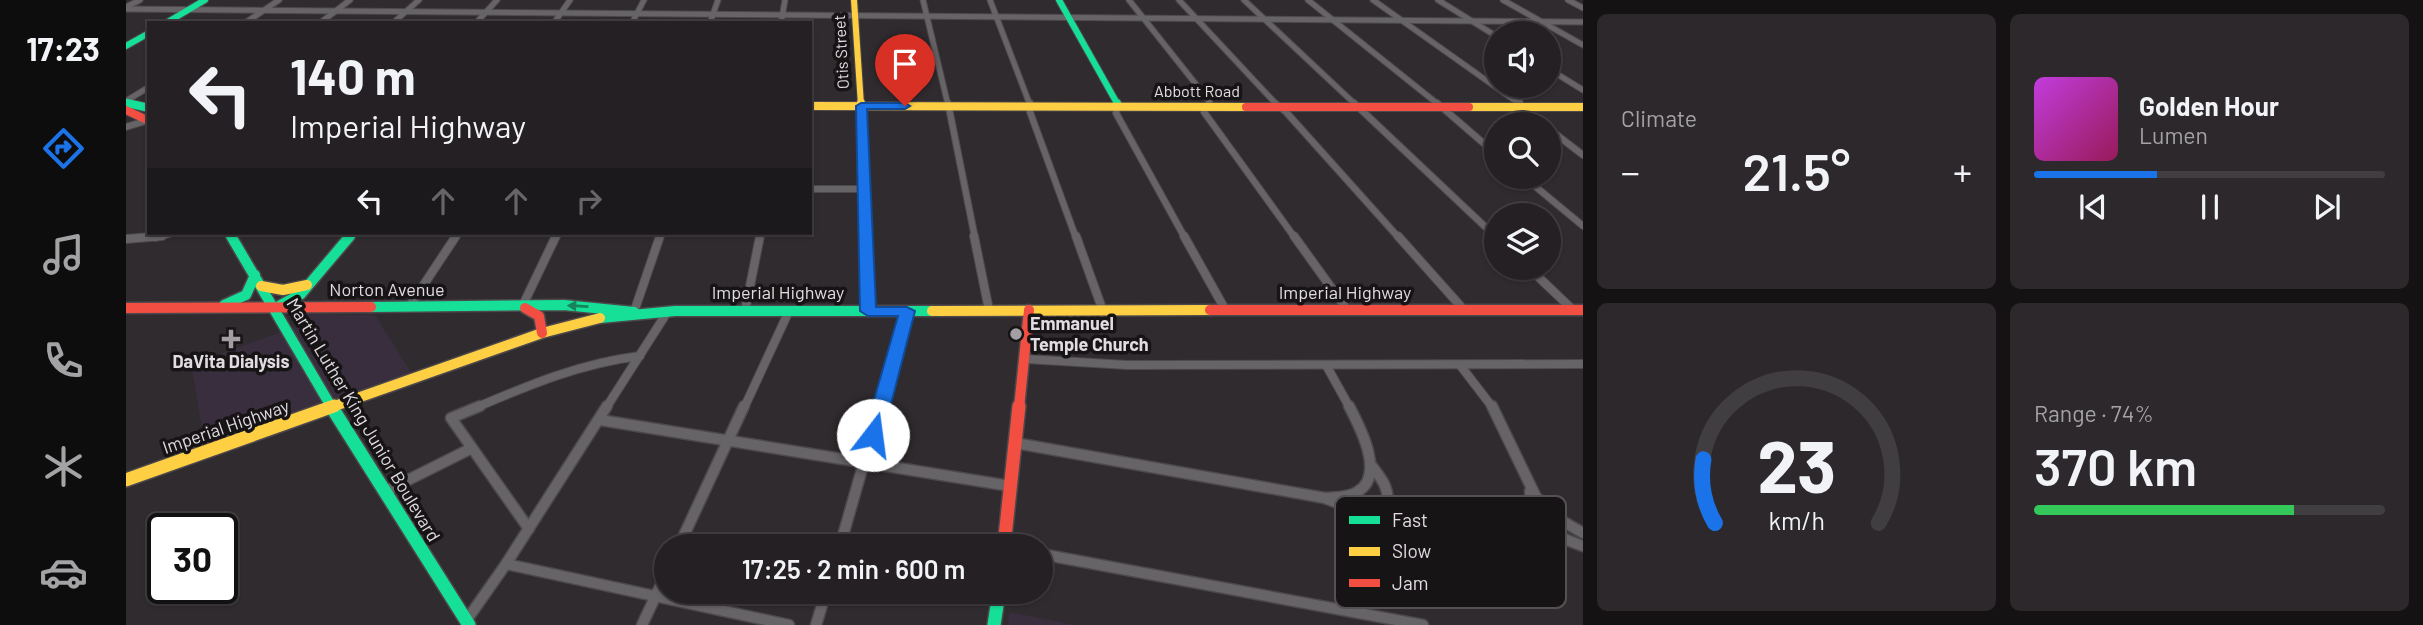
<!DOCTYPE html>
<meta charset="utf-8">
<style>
body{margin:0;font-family:Barlow,sans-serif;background:#2c282b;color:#f1f3f6;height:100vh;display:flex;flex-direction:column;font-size:26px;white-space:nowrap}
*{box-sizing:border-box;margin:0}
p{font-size:23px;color:#a3a3a6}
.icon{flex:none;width:38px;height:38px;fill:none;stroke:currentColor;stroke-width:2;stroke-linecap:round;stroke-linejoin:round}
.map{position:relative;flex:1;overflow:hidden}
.side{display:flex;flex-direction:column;gap:14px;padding:14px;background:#141213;width:840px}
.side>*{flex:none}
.top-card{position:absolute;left:21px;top:21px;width:665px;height:214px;border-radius:0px;box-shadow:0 2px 5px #0004,0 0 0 2px #413e41;background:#242023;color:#f1f3f6;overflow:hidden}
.fabs{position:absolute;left:1358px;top:21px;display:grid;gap:14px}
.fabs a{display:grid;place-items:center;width:77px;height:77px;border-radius:50%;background:#242023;box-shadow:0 2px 5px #0004,0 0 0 2px #413e41;font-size:35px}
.speed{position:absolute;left:21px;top:513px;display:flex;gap:14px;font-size:35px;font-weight:700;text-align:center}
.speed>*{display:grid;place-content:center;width:91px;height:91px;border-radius:50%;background:#242023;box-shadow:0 2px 5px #0004,0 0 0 2px #413e41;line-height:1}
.speed .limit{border:4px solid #111;border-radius:10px;background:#fff;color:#111}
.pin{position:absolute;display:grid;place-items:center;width:60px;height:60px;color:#fff;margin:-72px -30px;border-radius:50% 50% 50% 0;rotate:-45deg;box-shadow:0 0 7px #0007}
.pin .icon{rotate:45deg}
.me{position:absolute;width:77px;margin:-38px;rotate:15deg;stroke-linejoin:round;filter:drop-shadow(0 0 5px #0008)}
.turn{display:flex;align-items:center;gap:24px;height:147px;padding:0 28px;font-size:32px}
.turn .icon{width:91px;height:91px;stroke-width:2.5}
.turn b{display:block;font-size:49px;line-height:60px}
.lanes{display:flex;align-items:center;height:66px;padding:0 28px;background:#0003;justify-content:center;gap:35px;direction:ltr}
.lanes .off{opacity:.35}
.big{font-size:52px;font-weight:600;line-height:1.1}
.side .widget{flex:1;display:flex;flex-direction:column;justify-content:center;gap:10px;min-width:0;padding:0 24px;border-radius:10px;background:#2c282b}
.side .dial{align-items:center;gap:0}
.dial svg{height:182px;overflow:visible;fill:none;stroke:#413e41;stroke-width:7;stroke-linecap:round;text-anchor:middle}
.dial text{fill:#f1f3f6;stroke:none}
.song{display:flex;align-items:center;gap:21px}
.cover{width:84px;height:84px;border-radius:10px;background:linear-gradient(135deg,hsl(290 70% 55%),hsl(330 70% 35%))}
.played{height:7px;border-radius:4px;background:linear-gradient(90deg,#1a73e8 35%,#413e41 35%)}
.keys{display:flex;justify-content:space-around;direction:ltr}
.heat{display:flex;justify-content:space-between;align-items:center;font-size:38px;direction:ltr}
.charge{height:10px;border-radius:5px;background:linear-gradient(90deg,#34c759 74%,#413e41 0)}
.side .tiles{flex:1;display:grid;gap:14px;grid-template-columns:repeat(2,1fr)}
.trip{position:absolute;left:528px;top:534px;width:399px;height:70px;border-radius:35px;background:#242023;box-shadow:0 2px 5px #0004,0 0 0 2px #413e41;font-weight:600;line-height:70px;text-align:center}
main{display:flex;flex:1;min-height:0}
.tab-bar{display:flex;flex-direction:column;width:126px;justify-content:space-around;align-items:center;background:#0e0d0e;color:#a3a3a6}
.tab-bar .icon{width:49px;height:49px}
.tab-bar .current{color:#1a73e8}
.tab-bar b{font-size:32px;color:#f1f3f6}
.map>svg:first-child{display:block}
</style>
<main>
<nav class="tab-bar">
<b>17:23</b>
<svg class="icon current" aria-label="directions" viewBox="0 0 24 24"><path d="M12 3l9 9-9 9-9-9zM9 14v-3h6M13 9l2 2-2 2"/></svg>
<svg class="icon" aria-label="music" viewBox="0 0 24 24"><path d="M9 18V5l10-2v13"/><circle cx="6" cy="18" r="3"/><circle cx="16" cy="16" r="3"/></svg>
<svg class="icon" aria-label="phone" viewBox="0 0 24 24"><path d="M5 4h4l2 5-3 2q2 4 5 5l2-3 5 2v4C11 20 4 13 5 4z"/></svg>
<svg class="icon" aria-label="climate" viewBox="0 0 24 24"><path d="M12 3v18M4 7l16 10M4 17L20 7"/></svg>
<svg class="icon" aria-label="car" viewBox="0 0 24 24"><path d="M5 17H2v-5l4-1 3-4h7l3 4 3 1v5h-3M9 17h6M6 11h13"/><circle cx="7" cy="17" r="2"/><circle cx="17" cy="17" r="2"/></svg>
</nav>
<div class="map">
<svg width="1457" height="625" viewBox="0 0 1457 625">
<rect width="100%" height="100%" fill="#302b2f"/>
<!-- commercial -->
<g fill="#392e3d">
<polygon points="162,314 249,315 286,374 79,446 65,364 169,327"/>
<polygon points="883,612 949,625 882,625"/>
</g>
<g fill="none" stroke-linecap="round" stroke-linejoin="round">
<!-- street-far3 casing -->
<g stroke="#4c484b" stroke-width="7">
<g id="street-far3">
<polyline points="797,0 822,105"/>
<polyline points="864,0 904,105"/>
<polyline points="1003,0 1084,102 1082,105"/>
<polyline points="1053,0 1151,105"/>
<polyline points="1118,0 1230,105"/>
<polyline points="1182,0 1313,105"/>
<polyline points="1247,0 1395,105"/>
<polyline points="1312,0 1370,36"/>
<polyline points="1377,0 1457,45"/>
<polyline points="1442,0 1457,8"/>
<polyline points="0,7 14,0"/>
<polyline points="0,9 1457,22"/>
<polyline points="119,23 153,0"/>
<polyline points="194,23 224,0"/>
<polyline points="267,23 293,0"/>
<polyline points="350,23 371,0"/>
<polyline points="428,23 444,0"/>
<polyline points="506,23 518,0"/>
<polyline points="584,23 592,0"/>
<polyline points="655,23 659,0"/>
<polyline points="1423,69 1457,90"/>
<polyline points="0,101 23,87"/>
</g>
</g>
<!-- street-far2 casing -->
<g stroke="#4c484b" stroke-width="8">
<g id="street-far2">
<polyline points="822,103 849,238"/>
<polyline points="904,103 904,112 950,238"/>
<polyline points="1083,103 1078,112 1169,238"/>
<polyline points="1149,103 1160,112 1273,238"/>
<polyline points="1228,103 1370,237"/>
<polyline points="1311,103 1370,154"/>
<polyline points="1394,103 1401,113 1416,124"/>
<polyline points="992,106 990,113 1059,238"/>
<polyline points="0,127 23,120"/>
<polyline points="1423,129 1457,155"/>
<polyline points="1398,177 1457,226"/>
<polyline points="684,189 738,189"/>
<polyline points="29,238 47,233"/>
<polyline points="329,238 332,233"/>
<polyline points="430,238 432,233"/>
<polyline points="533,238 535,233"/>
<polyline points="634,238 635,233"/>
</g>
</g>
<!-- street-far1 casing -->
<g stroke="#4c484b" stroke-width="10">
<g id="street-far1">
<polyline points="848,236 863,310"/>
<polyline points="950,236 977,311"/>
<polyline points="1058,236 1100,311"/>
<polyline points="1168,236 1222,311"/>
<polyline points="1272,236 1338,310"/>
<polyline points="0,239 36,236"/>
<polyline points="1403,268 1447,310"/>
<polyline points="283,307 330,236"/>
<polyline points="396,307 430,236"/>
<polyline points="619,311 634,236"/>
<polyline points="508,312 534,236"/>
<polyline points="900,359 1001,365 1457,364"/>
<polyline points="1200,365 1224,408"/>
<polyline points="1334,365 1367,408"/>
<path d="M 349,408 C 403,385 455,363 514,356"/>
<polyline points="480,408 542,311"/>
<polyline points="618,408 663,311"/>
<polyline points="753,408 781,311"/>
</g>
</g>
<!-- street casing -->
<g stroke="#4c484b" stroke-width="13">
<g id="street">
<polyline points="354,406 325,418 403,529"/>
<polyline points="1366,406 1410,497 1436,521 1457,533"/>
<polyline points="474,420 884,486"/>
<path d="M 889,443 L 1199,498 C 1210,497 1222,498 1231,492 C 1260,476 1234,427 1223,406"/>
<path d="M 1404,491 C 1404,525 1428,536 1457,546"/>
<polyline points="258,492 346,448"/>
<path d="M 1201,499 C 1220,506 1244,517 1261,503 C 1264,488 1254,477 1245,465"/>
<polyline points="553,546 618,406"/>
<polyline points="714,546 754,406"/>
<polyline points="915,554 1297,625"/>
<polyline points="380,564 663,625"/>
<polyline points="340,621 380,564 481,406"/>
<polyline points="516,625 541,572"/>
<polyline points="690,625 700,592"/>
</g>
</g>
<!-- fast-far3 casing -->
<g stroke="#4c484b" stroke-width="8">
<g id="fast-far3">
<polyline points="933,0 992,105"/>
<polyline points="40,23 79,0"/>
<polyline points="0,46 23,33"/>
<polyline points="0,103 9,105"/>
</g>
</g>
<!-- fast-far2 casing -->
<g stroke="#4c484b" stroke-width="10">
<g id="fast-far2">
<polyline points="1,103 23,108"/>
<polyline points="991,103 992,106"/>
<polyline points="103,233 106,238"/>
<polyline points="223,238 227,233"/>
</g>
</g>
<!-- fast-far1 casing -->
<g stroke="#4c484b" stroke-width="13">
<g id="fast-far1">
<polyline points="105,236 206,408"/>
<polyline points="98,305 120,295 129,275"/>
<polyline points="153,306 175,294 224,236"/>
<polyline points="245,307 438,305 508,312"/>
<polyline points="474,318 549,311 806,311"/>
</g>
</g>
<!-- fast casing -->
<g stroke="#4c484b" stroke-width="16">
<g id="fast">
<polyline points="205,406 343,625"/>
<polyline points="868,625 873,592"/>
</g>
</g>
<!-- slow-far3 casing -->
<g stroke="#4c484b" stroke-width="8">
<polyline id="slow-far3" points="728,0 735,105"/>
</g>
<!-- slow-far2 casing -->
<g stroke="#4c484b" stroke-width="10">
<g id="slow-far2">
<polyline points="735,103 740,238"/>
<polyline points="684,106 1120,107"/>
<polyline points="1343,107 1457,107"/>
</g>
</g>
<!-- slow-far1 casing -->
<g stroke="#4c484b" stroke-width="13">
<g id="slow-far1">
<polyline points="739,236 742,311"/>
<polyline points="135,286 157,290 181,285"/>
<polyline points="806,311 1084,310"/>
<polyline points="203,408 416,333 474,318"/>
</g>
</g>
<!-- slow casing -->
<g stroke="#4c484b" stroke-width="16">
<polyline id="slow" points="0,480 208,406"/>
</g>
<!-- jam-far2 casing -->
<g stroke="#4c484b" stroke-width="10">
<g id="jam-far2">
<polyline points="1120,107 1343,107"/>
<polyline points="0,110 23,121"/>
</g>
</g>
<!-- jam-far1 casing -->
<g stroke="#4c484b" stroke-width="13">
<g id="jam-far1">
<polyline points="0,308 245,307"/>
<polyline points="399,308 413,316 416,333"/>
<polyline points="1084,310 1457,310"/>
<polyline points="893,408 903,310"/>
</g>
</g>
<!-- jam casing -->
<g stroke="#4c484b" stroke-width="16">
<polyline id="jam" points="878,546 893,406"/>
</g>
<!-- street-far3 -->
<use href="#street-far3" stroke="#676467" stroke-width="5"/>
<!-- street-far2 -->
<use href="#street-far2" stroke="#676467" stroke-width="6"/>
<!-- street-far1 -->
<use href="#street-far1" stroke="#676467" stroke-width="8"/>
<!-- street -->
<use href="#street" stroke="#676467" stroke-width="10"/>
<!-- fast-far3 -->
<use href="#fast-far3" stroke="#16e098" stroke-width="6"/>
<!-- fast-far2 -->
<use href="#fast-far2" stroke="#16e098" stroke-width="8"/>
<!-- fast-far1 -->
<use href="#fast-far1" stroke="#16e098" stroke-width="10"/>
<!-- fast -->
<use href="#fast" stroke="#16e098" stroke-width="13"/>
<!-- slow-far3 -->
<use href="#slow-far3" stroke="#ffcf43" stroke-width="6"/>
<!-- slow-far2 -->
<use href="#slow-far2" stroke="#ffcf43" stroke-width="8"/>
<!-- slow-far1 -->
<use href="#slow-far1" stroke="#ffcf43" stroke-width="10"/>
<!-- slow -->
<use href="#slow" stroke="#ffcf43" stroke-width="13"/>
<!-- jam-far2 -->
<use href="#jam-far2" stroke="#f24e42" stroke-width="8"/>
<!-- jam-far1 -->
<use href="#jam-far1" stroke="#f24e42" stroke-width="10"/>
<!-- jam -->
<use href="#jam" stroke="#f24e42" stroke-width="13"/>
</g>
<!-- one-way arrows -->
<defs><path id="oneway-solid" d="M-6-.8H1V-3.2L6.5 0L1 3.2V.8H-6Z" transform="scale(1.75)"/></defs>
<use fill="#16845e" href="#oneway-solid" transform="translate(452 306) rotate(-177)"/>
<!-- route -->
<polygon fill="#1a73e8" stroke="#114b97" stroke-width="2" points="735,103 779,103 784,106 779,109 741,109 750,307 781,307 789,311 757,435 754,439 741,439 738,435 772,316 742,316 734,311 730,106"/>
<!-- markers -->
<g fill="#a39ea3" stroke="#171416" stroke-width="2.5">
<circle cx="890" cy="334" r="7"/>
<path d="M101.5 328.5h7v7h7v7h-7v7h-7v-7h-7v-7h7z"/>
</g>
<g text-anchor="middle" stroke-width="7" stroke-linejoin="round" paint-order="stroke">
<!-- far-street labels -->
<g font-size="16" fill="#e1dce1" stroke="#171416">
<text transform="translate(715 52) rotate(-93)" y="6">Otis Street</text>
<text x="1071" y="97">Abbott Road</text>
</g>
<!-- street labels -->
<g font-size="18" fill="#e1dce1" stroke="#171416">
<text x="261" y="296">Norton Avenue</text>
<text x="652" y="299">Imperial Highway</text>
<text x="1219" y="299">Imperial Highway</text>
<text transform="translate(237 420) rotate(59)" y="6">Martin Luther King Junior Boulevard</text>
<text transform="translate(100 427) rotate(-19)" y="6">Imperial Highway</text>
</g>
<!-- poi labels -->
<g font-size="18" font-weight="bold" fill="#e1dce1" stroke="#171416" text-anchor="start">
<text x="904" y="330">Emmanuel<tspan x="904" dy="21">Temple Church</tspan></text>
<text x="105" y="368" text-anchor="middle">DaVita Dialysis</text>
</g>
</g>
<!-- legend -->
<rect x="1209" y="496" width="231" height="112" rx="10" fill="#171416" stroke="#545053" stroke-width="2"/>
<rect x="1223" y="516" width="31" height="8" fill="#16e098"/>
<rect x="1223" y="547" width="31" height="9" fill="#ffcf43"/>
<rect x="1223" y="579" width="31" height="8" fill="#f24e42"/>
<g font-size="19" fill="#e1dce1">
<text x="1266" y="527">Fast</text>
<text x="1266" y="558">Slow</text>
<text x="1266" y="590">Jam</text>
</g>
</svg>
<div class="fabs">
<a><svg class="icon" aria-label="sound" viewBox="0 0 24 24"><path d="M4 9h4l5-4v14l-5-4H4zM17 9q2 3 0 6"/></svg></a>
<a><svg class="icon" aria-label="search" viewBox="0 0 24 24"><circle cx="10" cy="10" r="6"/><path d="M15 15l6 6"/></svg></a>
<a><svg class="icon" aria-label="layers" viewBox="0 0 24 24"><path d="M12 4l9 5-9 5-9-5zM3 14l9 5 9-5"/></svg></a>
</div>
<div class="speed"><div class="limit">30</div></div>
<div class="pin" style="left:779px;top:106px;background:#d93025"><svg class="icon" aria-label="arrive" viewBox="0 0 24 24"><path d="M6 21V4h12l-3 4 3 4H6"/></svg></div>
<svg class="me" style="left:747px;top:435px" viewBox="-20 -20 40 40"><circle r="19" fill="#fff"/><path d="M0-13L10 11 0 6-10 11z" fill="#1a73e8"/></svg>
<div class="trip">17:25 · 2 min · 600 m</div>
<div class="top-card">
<div class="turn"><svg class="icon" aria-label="left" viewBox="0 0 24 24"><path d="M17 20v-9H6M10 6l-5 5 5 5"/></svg><div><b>140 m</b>Imperial Highway</div></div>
<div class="lanes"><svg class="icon" aria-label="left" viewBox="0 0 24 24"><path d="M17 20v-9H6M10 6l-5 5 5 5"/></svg><svg class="icon off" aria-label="ahead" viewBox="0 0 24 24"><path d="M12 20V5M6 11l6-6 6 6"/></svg><svg class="icon off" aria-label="ahead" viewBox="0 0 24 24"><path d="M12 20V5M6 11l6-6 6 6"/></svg><svg class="icon off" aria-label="right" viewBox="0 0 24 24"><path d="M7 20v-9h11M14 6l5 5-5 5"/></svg></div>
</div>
</div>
<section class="side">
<div class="tiles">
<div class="widget"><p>Climate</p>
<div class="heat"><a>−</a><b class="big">21.5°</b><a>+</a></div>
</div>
<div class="widget">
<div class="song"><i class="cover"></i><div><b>Golden Hour</b><p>Lumen</p></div></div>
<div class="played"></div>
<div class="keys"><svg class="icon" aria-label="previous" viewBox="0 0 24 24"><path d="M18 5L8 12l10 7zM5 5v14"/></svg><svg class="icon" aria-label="pause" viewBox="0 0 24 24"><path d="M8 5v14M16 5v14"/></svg><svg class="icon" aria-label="next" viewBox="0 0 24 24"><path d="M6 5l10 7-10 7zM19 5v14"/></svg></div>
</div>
<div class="widget dial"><svg viewBox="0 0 100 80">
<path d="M14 69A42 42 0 1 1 86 69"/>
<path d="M14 69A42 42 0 0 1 9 41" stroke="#1a73e8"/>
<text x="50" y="56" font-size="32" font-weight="700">23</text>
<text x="50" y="72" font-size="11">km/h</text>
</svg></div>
<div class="widget"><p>Range · 74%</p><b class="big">370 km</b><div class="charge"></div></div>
</div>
</section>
</main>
